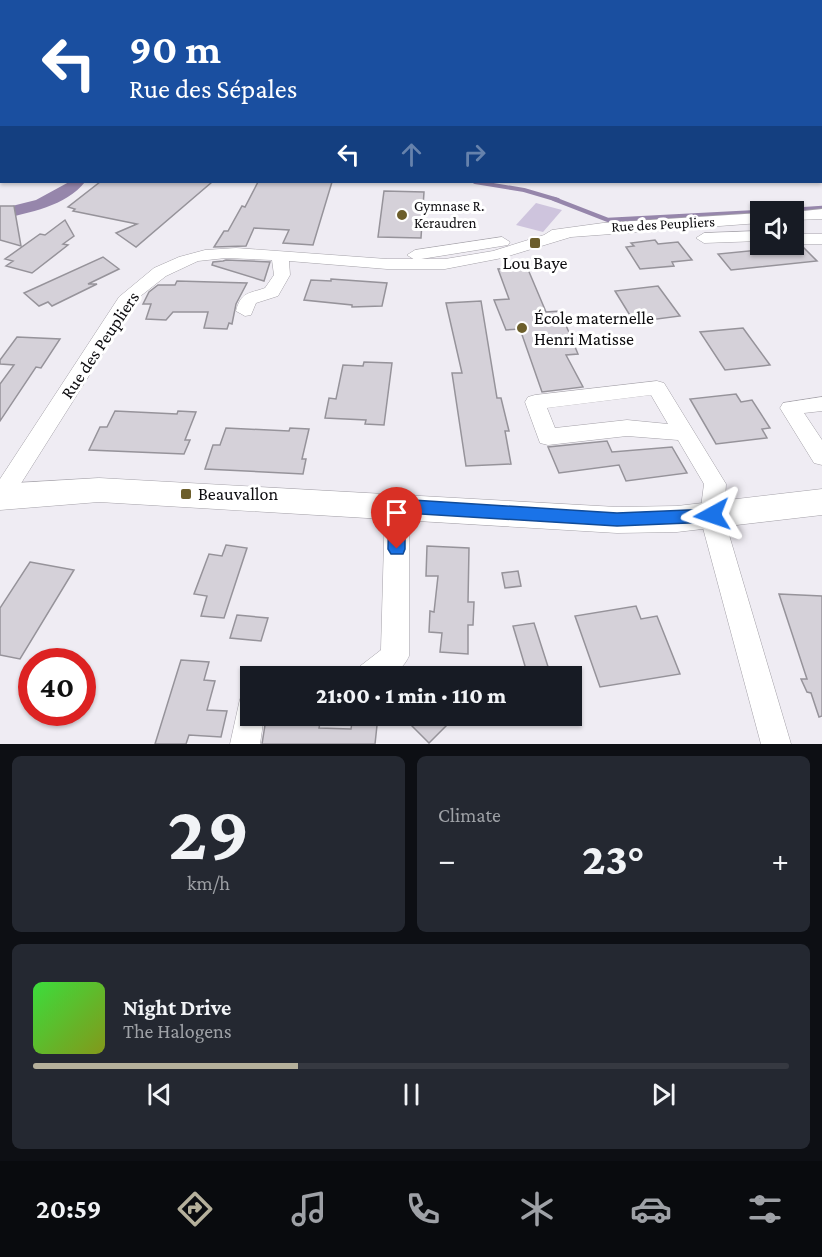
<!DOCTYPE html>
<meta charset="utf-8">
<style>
body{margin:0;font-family:"Crimson Pro",serif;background:#242831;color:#f1f3f6;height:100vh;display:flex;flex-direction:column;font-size:22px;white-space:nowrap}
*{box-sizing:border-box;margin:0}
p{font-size:20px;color:#9ea1a6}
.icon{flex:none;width:33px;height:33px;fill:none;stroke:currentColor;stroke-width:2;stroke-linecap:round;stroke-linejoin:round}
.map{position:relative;height:744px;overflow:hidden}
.side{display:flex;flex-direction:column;gap:12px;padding:12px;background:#0d0f14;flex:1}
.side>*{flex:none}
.guide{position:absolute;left:0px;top:0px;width:822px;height:183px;box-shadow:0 2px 4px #0004;background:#1a4fa0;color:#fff;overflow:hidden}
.tools{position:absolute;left:750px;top:201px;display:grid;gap:12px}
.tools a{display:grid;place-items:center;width:54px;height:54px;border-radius:0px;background:#171b24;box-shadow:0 2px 4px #0004;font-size:30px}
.speed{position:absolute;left:18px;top:648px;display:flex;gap:12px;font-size:30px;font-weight:700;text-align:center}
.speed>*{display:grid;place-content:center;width:78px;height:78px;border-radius:50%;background:#171b24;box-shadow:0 2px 4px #0004;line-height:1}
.speed .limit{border:9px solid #d22;background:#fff;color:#111}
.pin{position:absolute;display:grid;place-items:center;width:51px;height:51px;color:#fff;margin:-62px -26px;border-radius:50% 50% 50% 0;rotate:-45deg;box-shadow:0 0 6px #0007}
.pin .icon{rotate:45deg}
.me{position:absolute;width:66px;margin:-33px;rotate:265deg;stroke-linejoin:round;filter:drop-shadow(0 0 4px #0008)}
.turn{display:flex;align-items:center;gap:21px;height:126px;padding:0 30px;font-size:27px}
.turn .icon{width:78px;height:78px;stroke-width:2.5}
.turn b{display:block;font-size:42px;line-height:51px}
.lanes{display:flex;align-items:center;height:57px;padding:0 30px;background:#0003;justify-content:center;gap:30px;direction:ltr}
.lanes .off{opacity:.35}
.big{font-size:45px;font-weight:800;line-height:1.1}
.side .card{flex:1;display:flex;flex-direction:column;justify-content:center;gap:9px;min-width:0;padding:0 21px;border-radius:9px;background:#242831}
.side .dial{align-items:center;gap:0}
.dial b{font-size:78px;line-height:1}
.song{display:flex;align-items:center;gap:18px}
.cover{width:72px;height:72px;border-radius:9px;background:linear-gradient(135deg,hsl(120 70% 55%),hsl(70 70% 35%))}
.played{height:6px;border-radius:3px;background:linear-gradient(90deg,#b5b09b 35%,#363941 35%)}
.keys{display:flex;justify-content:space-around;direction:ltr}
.heat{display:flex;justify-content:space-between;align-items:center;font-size:33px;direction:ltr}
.side .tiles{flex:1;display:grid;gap:12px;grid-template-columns:1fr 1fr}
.card:last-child{grid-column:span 2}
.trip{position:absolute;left:240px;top:666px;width:342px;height:60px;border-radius:0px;background:#171b24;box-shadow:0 2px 4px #0004;font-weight:800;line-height:60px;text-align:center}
.menu{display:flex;height:96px;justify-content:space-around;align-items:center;background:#090b0e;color:#9ea1a6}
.menu .icon{width:42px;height:42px}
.menu .on{color:#b5b09b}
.menu b{font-size:27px;color:#f1f3f6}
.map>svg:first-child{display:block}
</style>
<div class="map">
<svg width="822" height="744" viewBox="0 0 822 744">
<rect width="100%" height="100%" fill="#efecf3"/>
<!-- green -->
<polygon fill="#cec4dd" points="536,203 562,210 543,232 516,225"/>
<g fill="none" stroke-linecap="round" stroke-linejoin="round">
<!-- stream-far1 -->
<polyline stroke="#9686ab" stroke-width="4" points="475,182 524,190 558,200"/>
<!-- stream -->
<g stroke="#9686ab" stroke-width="4.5">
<polyline points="554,199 608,220 760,212"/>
<polyline points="761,212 822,208"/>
</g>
<!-- canal -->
<g fill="#9686ab" fill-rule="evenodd">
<polygon points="485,0 495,0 495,2 486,2"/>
<path d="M 69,182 L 85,182 C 66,206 29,213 0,219 L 0,209 L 36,200 Z"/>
</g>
</g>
<!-- building -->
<g fill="#d5d1d9" stroke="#96939a" stroke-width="1.5">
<polygon points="100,182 212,182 136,247 116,233 137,224 73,211 75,209 68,207"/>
<polygon points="258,182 332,182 313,245 283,243 289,230 254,228 246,246 214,247 224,231 228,231 242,206 245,207"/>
<polygon points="384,191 424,192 421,238 378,237"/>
<polygon points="0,206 14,206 21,246 0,240"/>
<polygon points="65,220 74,236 63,244 68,245 32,273 6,266 13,261 5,259 40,234 45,235"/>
<polygon points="655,240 658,244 678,242 692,260 672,262 674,266 640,269 626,247 634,246 631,243"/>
<polygon points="802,246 817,261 731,270 718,254"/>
<polygon points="103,257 119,269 88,284 97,284 52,306 48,302 39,306 24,293"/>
<polygon points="223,261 226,260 270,262 264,281 212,265 213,262"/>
<polygon points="527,267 546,312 560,311 578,354 566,355 583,387 542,392 520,329 506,330 494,300 509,299 498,269"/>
<polygon points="331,279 387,283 382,306 352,307 352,305 304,300 311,280 331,281"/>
<polygon points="177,281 247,283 236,304 232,324 229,323 227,329 204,328 208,312 173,312 166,320 146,319 151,304 143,304 149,292 158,285 175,285"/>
<polygon points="658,286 680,316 634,322 615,291"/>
<polygon points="481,301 497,398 501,398 509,431 505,431 511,464 466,466 452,373 462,373 446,303"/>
<polygon points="743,328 770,365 725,370 700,332"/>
<polygon points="17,337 60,339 41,368 36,367 0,421 0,384 14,365 0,364 0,360"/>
<polygon points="364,362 392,363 384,425 365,424 366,420 325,418 329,398 336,399 343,365 363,366"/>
<polygon points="736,394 741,402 752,400 770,428 762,429 767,438 716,444 690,399"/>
<polygon points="115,411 177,414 178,411 196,412 185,440 190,440 184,454 89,450 100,427 107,427"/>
<polygon points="226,428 289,431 290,428 309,429 302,459 306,459 303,474 205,469 213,445 220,445"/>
<polygon points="607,441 612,452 672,447 687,473 626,481 619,465 559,473 548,447"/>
<polygon points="226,545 247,548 224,618 201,616 207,596 194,594 209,554 222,556"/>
<polygon points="427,546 469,548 468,602 474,602 473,625 468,625 468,654 440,652 442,633 429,632 430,611 434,612 438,576 426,576"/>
<polygon points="30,562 74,570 20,659 0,655 0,608"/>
<polygon points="518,571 521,586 505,588 502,573"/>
<polygon points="779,594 822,596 822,716 819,717 811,693 807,692 801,679 807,679"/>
<polygon points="636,606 641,619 657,616 680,674 600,687 575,616"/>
<polygon points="237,615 268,618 261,641 230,638"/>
<polygon points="534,623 551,676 528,676 513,626"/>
<polygon points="181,660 209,662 204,680 215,681 207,710 227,711 221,737 189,735 186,744 155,744"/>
<polygon points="281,716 307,716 305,722 320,723 319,728 351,729 353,716 378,716 375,744 262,744 266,719 281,721"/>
<polygon points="402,716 456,716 429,743"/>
</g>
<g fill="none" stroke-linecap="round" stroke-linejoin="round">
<!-- street casing -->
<g stroke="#a4a1a8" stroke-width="1">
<g id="street">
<polygon points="241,0 254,0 255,2 242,2"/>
<polygon points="631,0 643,0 630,2"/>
<polygon points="820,15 822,16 822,22 820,22"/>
<rect x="0" y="86" width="2" height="8"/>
<rect x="820" y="151" width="2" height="9"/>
<polygon points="822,209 822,219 794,220 794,212"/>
<path d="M 760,213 L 760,223 L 571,237 L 502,258 L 445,269 L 387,269 L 289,261 L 290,275 L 278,296 L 256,303 L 251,315 L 245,316 L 236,311 C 241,292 248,294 265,288 L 274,275 L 272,260 L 226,258 L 198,261 L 166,276 L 138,298 L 8,504 L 0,507 L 0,479 L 119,297 L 154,268 L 179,257 L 205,250 L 236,248 L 387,259 L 445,259 L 493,251 L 544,235 L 552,230 L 603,223 Z"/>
<polygon points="760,231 760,241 704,243 696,238 704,233"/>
<rect x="794" y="234" width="28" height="10"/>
<polygon points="502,237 510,242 508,245 415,260 407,255 415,250"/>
<path d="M 657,381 L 664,383 L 726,484 L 724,515 L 727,528 L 791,744 L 761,744 L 703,528 L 700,515 L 704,484 L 678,440 L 627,436 L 548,445 L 540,443 L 525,402 L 528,397 L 535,395 ZM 651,395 L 668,424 L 627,420 L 555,428 L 547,408 Z"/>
<polygon points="822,397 822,411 804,413 822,440 822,465 814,463 780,408 783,403"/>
<path d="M 397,497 L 405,499 L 409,506 L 409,656 C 398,680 378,676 355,676 L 359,667 L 381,650 L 385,506 L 389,499 Z"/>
<polygon points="250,695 250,716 264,716 260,744 230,744 240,699"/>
</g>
</g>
<!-- secondary casing -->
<g stroke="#a4a1a8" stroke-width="1">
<polygon id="secondary" points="99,478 617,507 677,506 822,489 822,515 677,532 617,533 99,502 0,510 0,484"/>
</g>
<!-- primary casing -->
<g stroke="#a4a1a8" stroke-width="2">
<g id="primary">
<rect x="450" y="0" width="14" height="2"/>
<polygon points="0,143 2,143 0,156"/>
</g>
</g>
<!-- street -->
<use href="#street" fill="#fff" fill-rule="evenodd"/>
<!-- secondary -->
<use href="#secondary" fill="#fff" fill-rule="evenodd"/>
<!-- primary -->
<use href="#primary" fill="#fff" fill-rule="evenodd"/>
</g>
<!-- route -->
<polygon fill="#1a73e8" stroke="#114b97" stroke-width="1.5" points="397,499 617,513 712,509 718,511 720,515 718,520 712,522 617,526 405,513 405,549 403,554 391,554 388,549 389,506"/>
<!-- markers -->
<g fill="#6c5e2b" stroke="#fff" stroke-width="2">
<circle cx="402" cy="215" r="6"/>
<rect x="529" y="237" width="12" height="12" rx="3"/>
<circle cx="522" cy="328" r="6"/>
<rect x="180" y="488" width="12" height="12" rx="3"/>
</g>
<g text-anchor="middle" stroke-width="6" stroke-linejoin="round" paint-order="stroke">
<!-- far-poi labels -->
<g font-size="15" fill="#0d0c0f" stroke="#fff" text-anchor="start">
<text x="414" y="211">Gymnase R.<tspan x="414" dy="17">Keraudren</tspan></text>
</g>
<!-- far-street labels -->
<g font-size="15" fill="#0d0c0f" stroke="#fff">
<text transform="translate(663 224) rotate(-3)" y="5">Rue des Peupliers</text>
</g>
<!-- poi labels -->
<g font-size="18" fill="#0d0c0f" stroke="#fff" text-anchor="start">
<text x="535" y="269" text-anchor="middle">Lou Baye</text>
<text x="534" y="324">École maternelle<tspan x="534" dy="21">Henri Matisse</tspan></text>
<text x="198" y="500">Beauvallon</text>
</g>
<!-- street labels -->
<g font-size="18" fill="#0d0c0f" stroke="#fff">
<text transform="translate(100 345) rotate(-56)" y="6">Rue des Peupliers</text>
</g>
</g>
</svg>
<div class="tools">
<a><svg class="icon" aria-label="sound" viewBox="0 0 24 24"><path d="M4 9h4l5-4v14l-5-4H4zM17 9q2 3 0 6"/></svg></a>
</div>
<div class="speed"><div class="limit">40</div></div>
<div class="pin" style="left:397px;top:549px;background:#d93025"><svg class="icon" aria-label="arrive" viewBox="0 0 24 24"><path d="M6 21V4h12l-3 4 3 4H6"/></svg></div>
<svg class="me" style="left:712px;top:515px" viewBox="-20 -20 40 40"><path d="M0-17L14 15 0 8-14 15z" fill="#1a73e8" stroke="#fff" stroke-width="4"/></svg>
<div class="trip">21:00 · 1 min · 110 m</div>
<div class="guide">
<div class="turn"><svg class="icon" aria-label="left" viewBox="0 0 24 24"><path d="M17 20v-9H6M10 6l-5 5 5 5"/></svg><div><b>90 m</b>Rue des Sépales</div></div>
<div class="lanes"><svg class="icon" aria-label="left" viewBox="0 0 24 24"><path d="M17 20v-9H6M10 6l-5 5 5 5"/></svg><svg class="icon off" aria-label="ahead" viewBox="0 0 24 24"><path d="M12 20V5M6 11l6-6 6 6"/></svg><svg class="icon off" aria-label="right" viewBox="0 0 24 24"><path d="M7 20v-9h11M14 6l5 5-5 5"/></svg></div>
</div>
</div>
<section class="side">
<div class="tiles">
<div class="card dial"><b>29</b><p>km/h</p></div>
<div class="card"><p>Climate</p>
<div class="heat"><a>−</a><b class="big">23°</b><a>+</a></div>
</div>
<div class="card">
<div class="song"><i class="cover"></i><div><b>Night Drive</b><p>The Halogens</p></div></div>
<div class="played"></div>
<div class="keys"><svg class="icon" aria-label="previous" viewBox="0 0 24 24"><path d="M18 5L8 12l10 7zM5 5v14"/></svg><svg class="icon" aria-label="pause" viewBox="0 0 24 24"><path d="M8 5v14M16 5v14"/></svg><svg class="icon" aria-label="next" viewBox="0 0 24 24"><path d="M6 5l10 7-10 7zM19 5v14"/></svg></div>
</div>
</div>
</section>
<nav class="menu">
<b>20:59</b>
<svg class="icon on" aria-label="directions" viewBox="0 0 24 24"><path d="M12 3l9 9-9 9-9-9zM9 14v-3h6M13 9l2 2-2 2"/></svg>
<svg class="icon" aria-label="music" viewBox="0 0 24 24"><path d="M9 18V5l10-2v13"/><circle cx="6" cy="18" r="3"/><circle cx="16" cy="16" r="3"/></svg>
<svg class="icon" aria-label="phone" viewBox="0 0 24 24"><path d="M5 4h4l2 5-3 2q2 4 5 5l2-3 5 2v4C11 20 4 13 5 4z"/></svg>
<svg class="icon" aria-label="climate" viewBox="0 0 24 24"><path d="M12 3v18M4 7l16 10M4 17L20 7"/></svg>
<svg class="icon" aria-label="car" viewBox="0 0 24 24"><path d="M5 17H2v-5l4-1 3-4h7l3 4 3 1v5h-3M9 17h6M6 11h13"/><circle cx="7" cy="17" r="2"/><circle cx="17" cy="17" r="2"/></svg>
<svg class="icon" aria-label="filters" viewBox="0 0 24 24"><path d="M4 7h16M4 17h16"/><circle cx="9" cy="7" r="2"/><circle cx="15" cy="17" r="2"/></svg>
</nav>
